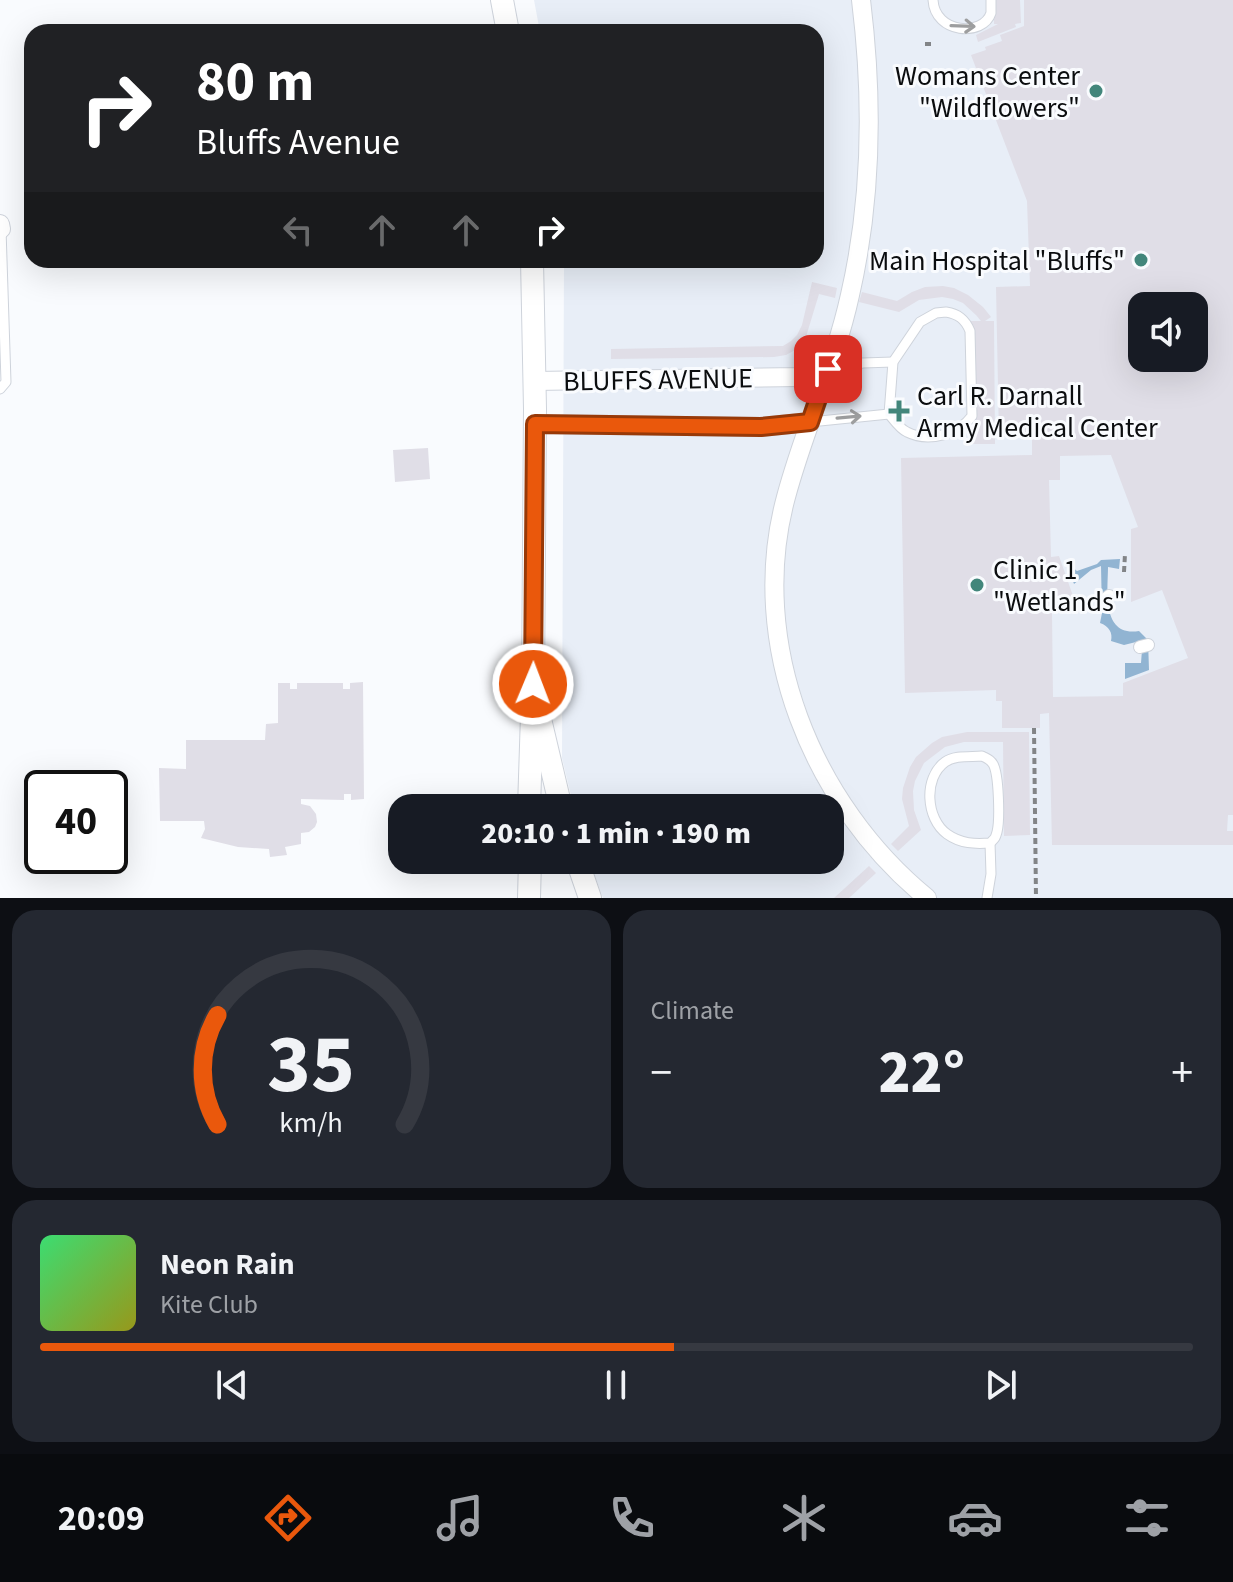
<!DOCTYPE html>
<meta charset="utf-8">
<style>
body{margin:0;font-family:"Source Sans 3",sans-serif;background:#242831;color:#f1f3f6;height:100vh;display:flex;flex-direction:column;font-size:30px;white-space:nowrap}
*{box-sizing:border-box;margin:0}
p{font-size:26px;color:#9ea1a6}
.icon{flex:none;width:44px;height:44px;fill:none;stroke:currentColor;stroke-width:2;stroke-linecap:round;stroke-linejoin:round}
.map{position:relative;height:898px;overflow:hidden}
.details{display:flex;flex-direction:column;gap:12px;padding:12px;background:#0d0f14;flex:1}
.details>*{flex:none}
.hud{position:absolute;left:24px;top:24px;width:800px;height:244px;border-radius:24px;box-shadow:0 8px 32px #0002;background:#202124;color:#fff;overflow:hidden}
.controls{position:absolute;left:1128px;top:292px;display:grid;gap:16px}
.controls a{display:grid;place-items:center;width:80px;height:80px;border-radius:16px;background:#171b24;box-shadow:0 8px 32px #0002;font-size:40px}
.speed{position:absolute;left:24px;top:770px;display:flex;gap:16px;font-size:40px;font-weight:700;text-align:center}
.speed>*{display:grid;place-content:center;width:104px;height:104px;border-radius:50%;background:#171b24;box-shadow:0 8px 32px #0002;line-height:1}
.speed .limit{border:4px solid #111;border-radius:12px;background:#fff;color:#111}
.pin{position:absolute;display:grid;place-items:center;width:68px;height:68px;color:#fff;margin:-34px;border-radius:16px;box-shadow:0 4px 12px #0006}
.me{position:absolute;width:88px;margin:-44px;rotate:1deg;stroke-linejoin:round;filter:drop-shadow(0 0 6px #0008)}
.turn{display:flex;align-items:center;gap:28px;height:168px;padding:0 40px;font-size:36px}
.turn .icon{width:104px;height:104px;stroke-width:2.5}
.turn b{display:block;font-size:56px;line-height:68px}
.lanes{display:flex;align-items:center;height:76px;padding:0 40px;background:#0003;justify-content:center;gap:40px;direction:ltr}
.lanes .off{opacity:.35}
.big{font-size:60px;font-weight:800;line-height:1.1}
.details .card{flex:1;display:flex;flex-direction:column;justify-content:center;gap:12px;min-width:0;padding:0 28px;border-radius:24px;background:#242831}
.details .dial{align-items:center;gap:0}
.dial svg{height:208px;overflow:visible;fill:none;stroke:#363941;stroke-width:7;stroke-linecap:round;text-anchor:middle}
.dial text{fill:#f1f3f6;stroke:none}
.song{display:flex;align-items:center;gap:24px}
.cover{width:96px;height:96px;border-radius:12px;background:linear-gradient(135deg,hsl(140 70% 55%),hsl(60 70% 35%))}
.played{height:8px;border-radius:4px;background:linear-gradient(90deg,#ea580c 55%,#363941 55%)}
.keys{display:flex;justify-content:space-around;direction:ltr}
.heat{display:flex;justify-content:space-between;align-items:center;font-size:44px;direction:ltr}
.details .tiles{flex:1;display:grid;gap:12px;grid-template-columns:1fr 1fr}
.card:last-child{grid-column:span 2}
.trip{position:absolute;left:388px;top:794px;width:456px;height:80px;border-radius:24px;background:#171b24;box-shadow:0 8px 32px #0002;font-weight:800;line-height:80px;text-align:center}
.tabs{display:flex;height:128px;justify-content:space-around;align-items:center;background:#090b0e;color:#9ea1a6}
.tabs .icon{width:56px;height:56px}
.tabs .on{color:#ea580c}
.tabs b{font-size:36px;color:#f1f3f6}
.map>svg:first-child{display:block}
</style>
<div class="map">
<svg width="1233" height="898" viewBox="0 0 1233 898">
<rect width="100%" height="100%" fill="#f9fbfe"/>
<!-- built -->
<path fill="#e8eef7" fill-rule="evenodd" d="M 534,0 L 1233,0 L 1233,898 L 603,898 L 589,860 L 830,860 L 830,808 L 574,808 L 562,758 L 564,260 L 816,260 L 816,32 L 540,32 ZM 1142,306 L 1194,306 L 1194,358 L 1142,358 Z"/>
<!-- water -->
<path fill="#91b4d2" d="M 1120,559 L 1119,569 L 1108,567 C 1108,590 1101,637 1139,631 L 1148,640 L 1149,670 L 1125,679 L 1125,663 L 1141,663 L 1142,650 L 1136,642 L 1124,645 L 1111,641 C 1113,633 1109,626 1100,623 L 1102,613 L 1101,566 L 1091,570 L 1074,584 L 1066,562 L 1077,571 L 1097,564 L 1101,560 Z"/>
<!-- building -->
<g fill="#e0dee7" fill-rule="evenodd">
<polygon points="994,0 1020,0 1021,23 1015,24 1016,27 978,42 976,35 998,24 994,24"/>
<path d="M 1024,0 L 1233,0 L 1233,815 L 1228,815 L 1227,831 L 1233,831 L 1233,845 L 1052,845 L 1049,713 L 1040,714 L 1040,728 L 1002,728 L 1002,701 L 996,701 L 996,690 L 905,693 L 901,458 L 1032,455 L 1032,437 L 999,437 L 996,287 L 1030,286 L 1027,201 L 971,55 L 986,50 L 985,47 L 1002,41 L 1000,35 L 1024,26 ZM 1142,306 L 1194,306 L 1194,358 L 1142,358 ZM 1111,455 L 1138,527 L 1131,529 L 1131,602 L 1162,590 L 1188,658 L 1123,683 L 1123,696 L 1053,697 L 1052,613 L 1079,613 L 1059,556 L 1051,557 L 1049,480 L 1060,480 L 1060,456 Z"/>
<polygon points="812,282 837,288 835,298 819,294 805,340 797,349 786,355 774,357 611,359 611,349 783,346 791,341 797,335 802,325"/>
<polygon points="943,286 954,288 968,295 983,307 991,317 985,321 994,321 995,444 968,444 967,321 981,321 976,315 963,303 953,299 942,297 919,300 899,312 859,302 862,292 897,301 912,292 925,287"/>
<polygon points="428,448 430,479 395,482 393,450"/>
<polygon points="363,682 364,799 351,800 351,794 344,794 344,800 301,799 301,804 310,806 316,814 317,822 315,827 309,832 301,833 301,844 285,847 287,855 270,857 269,849 238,847 201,838 205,829 204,821 160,821 159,768 186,769 186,740 265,740 266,724 278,723 278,683 290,683 290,689 297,689 297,683 343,683 343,689 350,689 350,683"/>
<polygon points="967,732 1029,732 1030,835 1004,836 1003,742 964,742 945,747 924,763 915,781 913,791 914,810 921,830 898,851 891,844 909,826 902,799 903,788 910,767 916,757 932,743 942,737"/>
<polygon points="869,866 876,873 849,898 834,898"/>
</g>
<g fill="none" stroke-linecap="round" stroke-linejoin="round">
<!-- service casing -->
<g stroke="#ced3db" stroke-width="11">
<g id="service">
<path d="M 933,0 C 935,34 983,37 991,13 C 991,13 991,1 991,0"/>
<path d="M 946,312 C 958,314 965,319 970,331 L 972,416 C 959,434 929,443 907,432 C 900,429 894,420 889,414 L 893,362 L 920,322 L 936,313 Z"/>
<polyline points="829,369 863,363 893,362"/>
<polyline points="0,389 6,382 1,229"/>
<polyline points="810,422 889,414"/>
<path d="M 982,756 C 988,759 990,759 993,764 C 999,774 1000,820 997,832 C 995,839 995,838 990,843 C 975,844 961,844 947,834 C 926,819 923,778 945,762 C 955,755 970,757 982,756 Z"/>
<polyline points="987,898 991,874 990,843"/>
</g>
</g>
<!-- pedestrian casing -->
<g stroke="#ced3db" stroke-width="14">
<g id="pedestrian">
<polyline points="1102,602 1109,596"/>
<polyline points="1140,647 1148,645"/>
</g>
</g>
<!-- minor casing -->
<g stroke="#ced3db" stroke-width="20">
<g id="minor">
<path d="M 861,0 C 873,97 872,199 850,295 C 835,364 804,429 786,497 C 746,644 813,805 927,898"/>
<polyline points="0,224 1,229"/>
<polyline points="534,381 799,377 828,369"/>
<polyline points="535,424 761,427 810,422"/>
</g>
</g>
<!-- tertiary casing -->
<g stroke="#ced3db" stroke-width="24">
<g id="tertiary">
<polyline points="502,0 508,32"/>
<polyline points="540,719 561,808"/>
<polyline points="529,808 533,684 535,409 532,260"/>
<polyline points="577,860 590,898"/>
<polyline points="529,898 530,860"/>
</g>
</g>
<!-- path -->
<g stroke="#828487" stroke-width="4" stroke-dasharray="6 4" stroke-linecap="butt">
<polyline points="925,44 934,44"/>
<polyline points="1124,572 1125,554"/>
<polyline points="1034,728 1036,898"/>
</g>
<!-- service -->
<use href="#service" stroke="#fff" stroke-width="9"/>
<!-- pedestrian -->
<use href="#pedestrian" stroke="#fff" stroke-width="12"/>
<!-- minor -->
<use href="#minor" stroke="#fff" stroke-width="18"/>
<!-- tertiary -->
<use href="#tertiary" stroke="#fff" stroke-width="22"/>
</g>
<!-- one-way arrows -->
<defs><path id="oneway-shaft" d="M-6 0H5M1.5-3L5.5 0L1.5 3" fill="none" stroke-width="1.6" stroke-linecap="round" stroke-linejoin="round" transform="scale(2)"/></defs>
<g stroke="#9d9e9f">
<use href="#oneway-shaft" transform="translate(963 26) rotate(2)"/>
<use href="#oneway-shaft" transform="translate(849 417) rotate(-5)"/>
</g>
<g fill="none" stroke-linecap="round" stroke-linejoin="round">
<!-- route casing -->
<g stroke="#983908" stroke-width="20">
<polyline id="route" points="533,684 535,424 761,427 810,422 828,369"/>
</g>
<!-- route -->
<use href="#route" stroke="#ea580c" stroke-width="14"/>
</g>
<!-- markers -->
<g fill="#42867b" stroke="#f9fbfe" stroke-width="3">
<circle cx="1096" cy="91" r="8"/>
<circle cx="1141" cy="260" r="8"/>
<path d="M895 399h8v8h8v8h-8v8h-8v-8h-8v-8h8z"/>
<circle cx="977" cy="585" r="8"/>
</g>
<g text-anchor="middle" stroke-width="6" stroke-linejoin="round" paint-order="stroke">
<!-- poi labels -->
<g font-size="28" fill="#0b0d0f" stroke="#f9fbfe" text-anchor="end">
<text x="1080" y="85">Womans Center<tspan x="1080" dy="32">"Wildflowers"</tspan></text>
<text x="1125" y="270">Main Hospital "Bluffs"</text>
<text x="917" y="405" text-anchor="start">Carl R. Darnall<tspan x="917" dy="32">Army Medical Center</tspan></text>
<text x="993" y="579" text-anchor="start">Clinic 1<tspan x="993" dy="32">"Wetlands"</tspan></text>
</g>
<!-- street labels -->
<g font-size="28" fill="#0b0d0f" stroke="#f9fbfe">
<text transform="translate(658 379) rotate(-1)" y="10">BLUFFS AVENUE</text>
</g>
</g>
</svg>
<div class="controls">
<a><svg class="icon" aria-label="sound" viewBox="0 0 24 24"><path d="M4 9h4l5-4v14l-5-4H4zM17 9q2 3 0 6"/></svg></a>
</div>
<div class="speed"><div class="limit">40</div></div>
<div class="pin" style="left:828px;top:369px;background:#d93025"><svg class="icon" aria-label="arrive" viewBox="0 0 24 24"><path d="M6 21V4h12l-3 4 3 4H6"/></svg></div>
<svg class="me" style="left:533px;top:684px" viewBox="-20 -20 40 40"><circle r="17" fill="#ea580c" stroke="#fff" stroke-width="3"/><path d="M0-11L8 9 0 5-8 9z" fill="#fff"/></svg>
<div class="trip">20:10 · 1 min · 190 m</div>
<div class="hud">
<div class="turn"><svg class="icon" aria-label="right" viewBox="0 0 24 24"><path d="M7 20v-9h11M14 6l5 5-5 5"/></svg><div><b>80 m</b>Bluffs Avenue</div></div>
<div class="lanes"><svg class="icon off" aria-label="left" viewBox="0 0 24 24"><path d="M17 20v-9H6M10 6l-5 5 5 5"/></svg><svg class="icon off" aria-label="ahead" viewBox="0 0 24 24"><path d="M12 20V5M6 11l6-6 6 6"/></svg><svg class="icon off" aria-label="ahead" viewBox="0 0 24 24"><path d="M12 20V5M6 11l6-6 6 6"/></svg><svg class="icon" aria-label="right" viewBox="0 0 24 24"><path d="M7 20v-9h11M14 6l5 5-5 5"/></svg></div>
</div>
</div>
<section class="details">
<div class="tiles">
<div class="card dial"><svg viewBox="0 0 100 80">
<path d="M14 69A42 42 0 1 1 86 69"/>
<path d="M14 69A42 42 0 0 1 14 27" stroke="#ea580c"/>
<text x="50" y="56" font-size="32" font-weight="700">35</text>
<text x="50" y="72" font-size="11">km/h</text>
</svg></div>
<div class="card"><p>Climate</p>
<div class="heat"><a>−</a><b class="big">22°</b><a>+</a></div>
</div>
<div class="card">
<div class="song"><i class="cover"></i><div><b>Neon Rain</b><p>Kite Club</p></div></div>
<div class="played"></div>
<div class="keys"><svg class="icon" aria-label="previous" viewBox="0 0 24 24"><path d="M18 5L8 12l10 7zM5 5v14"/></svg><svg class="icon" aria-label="pause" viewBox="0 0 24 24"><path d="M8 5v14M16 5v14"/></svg><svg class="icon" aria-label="next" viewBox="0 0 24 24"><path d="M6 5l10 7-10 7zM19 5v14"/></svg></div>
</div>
</div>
</section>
<nav class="tabs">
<b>20:09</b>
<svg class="icon on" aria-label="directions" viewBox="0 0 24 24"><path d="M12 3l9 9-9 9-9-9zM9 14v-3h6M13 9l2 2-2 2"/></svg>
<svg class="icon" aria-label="music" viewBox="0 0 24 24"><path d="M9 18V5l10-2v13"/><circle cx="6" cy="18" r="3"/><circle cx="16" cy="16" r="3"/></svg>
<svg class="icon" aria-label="phone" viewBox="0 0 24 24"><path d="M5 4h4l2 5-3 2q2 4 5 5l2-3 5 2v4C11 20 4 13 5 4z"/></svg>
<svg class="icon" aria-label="climate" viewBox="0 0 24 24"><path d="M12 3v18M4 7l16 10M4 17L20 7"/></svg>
<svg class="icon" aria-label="car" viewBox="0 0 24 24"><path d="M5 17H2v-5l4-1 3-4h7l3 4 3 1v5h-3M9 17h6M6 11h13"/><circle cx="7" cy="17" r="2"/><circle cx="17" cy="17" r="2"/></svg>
<svg class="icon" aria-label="filters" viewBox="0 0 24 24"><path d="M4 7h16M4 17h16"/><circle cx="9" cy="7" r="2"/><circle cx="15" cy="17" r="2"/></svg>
</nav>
